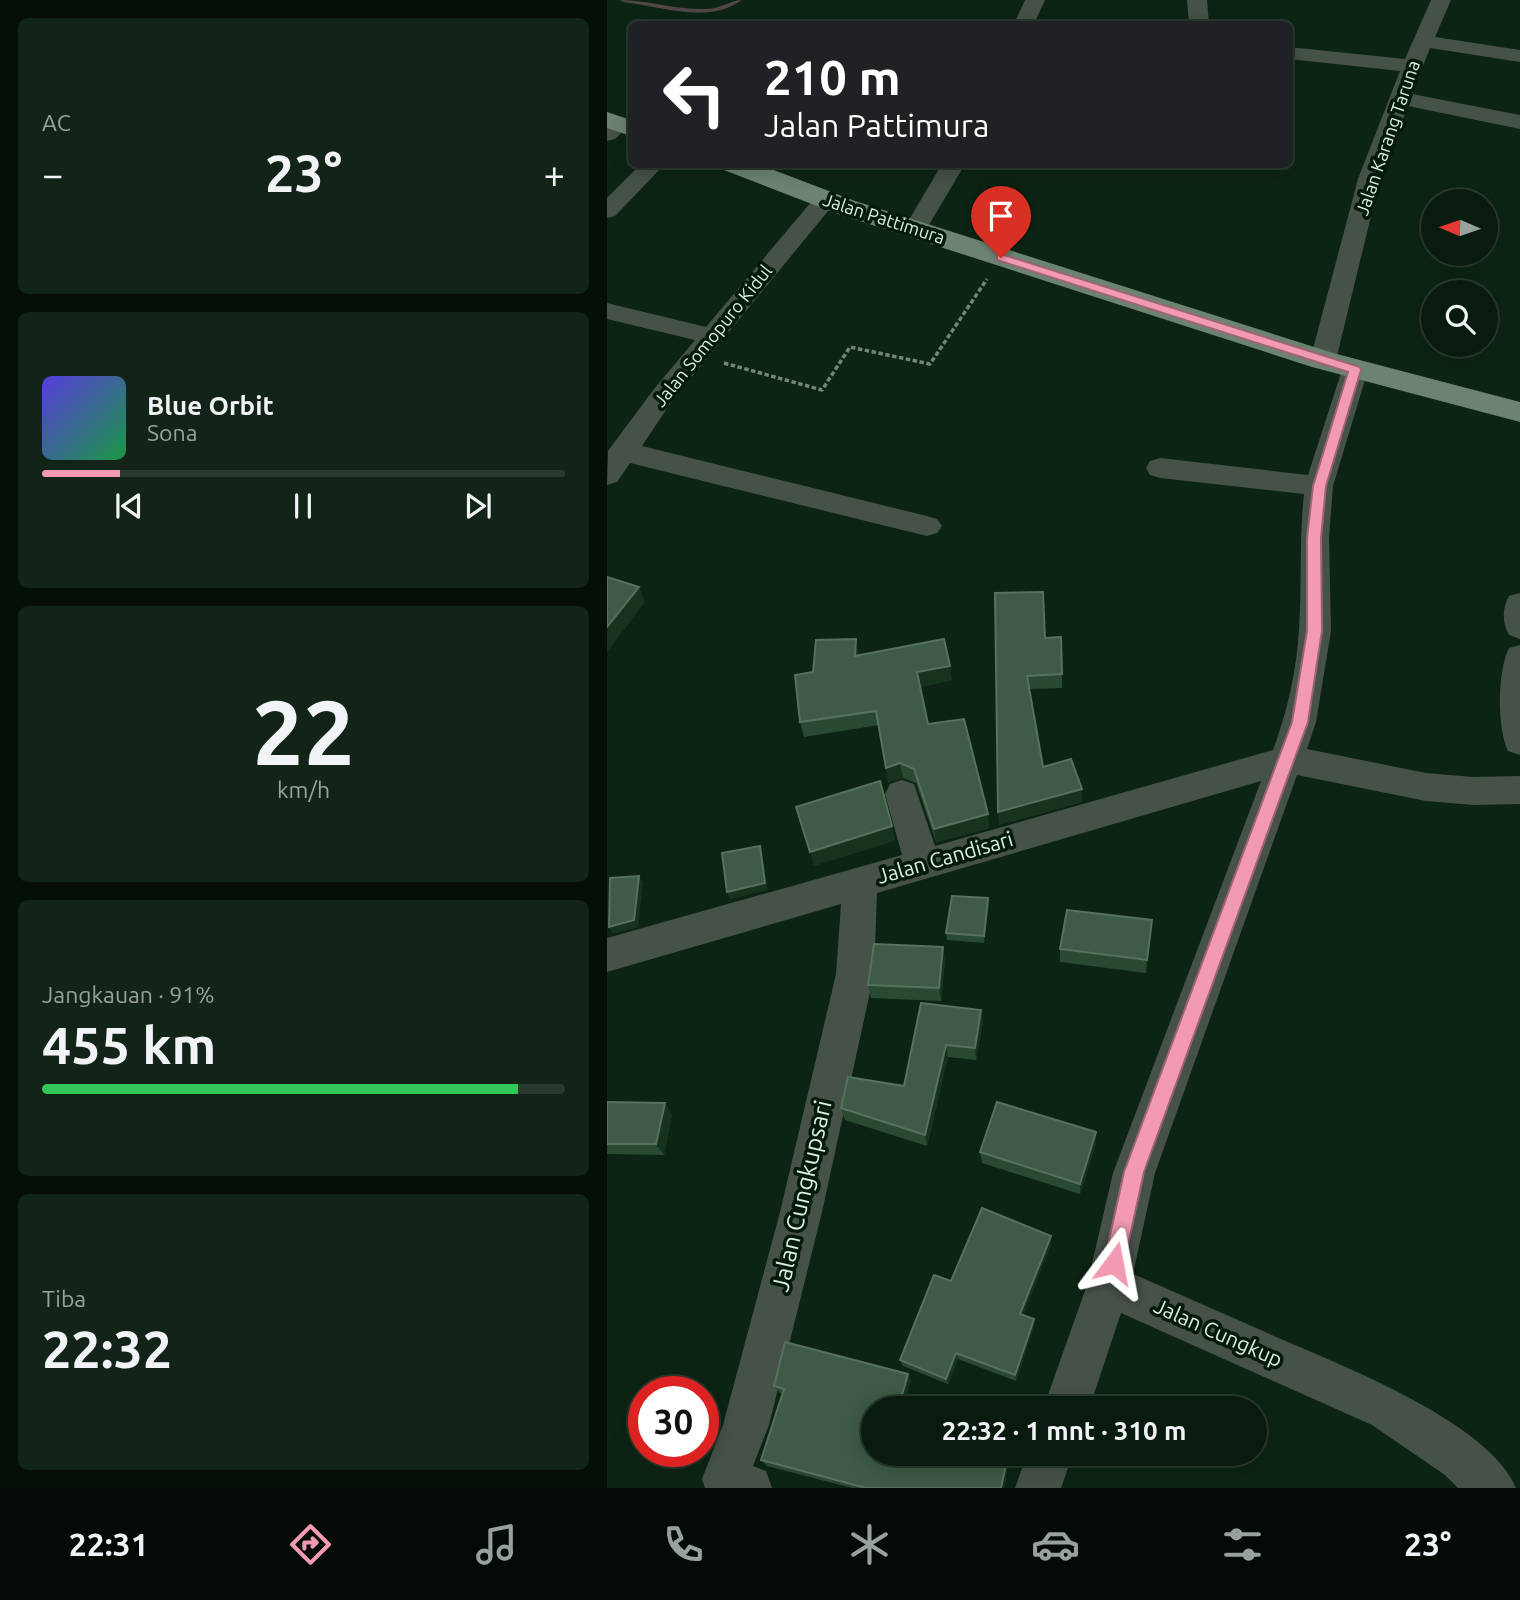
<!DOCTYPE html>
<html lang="id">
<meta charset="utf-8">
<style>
body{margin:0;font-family:Ubuntu,sans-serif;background:#122417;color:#f1f3f6;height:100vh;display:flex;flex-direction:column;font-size:26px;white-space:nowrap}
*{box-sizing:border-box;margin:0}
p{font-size:23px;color:#99a19e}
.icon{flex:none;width:38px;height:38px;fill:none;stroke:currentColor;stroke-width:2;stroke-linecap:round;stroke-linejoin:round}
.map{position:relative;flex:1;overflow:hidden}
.drawer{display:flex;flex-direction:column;gap:18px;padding:18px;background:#050f08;width:607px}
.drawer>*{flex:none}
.top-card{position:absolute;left:21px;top:21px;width:665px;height:147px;border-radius:10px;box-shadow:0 4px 18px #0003,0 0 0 2px #29392e;background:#202124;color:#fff;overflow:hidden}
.needle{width:46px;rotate:272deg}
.buttons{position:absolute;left:814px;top:189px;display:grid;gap:14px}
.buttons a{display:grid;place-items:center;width:77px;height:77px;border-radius:50%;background:#091b0e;box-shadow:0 4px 18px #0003,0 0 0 2px #29392e;font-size:35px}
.speed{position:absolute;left:21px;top:1376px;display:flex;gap:14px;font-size:35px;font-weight:700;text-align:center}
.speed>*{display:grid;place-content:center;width:91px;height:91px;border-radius:50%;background:#091b0e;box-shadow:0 4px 18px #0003,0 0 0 2px #29392e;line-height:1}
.speed .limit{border:10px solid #d22;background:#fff;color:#111}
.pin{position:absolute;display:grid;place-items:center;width:60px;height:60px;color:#fff;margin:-72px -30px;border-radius:50% 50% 50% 0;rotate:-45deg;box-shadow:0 0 7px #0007}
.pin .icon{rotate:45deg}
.me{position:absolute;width:77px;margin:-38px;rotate:13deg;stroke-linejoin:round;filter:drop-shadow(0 0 5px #0008)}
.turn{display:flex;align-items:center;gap:24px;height:147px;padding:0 21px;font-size:32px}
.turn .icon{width:91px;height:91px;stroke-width:2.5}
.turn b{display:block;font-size:49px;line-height:60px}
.big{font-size:52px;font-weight:700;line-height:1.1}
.drawer .card{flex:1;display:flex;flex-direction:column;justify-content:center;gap:10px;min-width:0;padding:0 24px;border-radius:10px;background:#122417}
.drawer .dial{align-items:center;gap:0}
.dial b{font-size:91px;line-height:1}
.song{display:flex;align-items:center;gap:21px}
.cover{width:84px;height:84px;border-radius:10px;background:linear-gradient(135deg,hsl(250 70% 55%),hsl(140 70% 35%))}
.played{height:7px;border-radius:4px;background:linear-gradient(90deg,#f19ab1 15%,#29392e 15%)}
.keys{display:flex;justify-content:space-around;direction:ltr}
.heat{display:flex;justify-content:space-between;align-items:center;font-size:38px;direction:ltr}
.charge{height:10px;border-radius:5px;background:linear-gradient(90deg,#34c759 91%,#29392e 0)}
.trip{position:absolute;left:254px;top:1396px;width:406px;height:70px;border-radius:35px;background:#091b0e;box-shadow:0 4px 18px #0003,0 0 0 2px #29392e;font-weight:700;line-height:70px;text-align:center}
.menu{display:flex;height:112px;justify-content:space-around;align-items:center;background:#040b06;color:#99a19e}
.menu .icon{width:49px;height:49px}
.menu .on{color:#f19ab1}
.menu b{font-size:32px;color:#f1f3f6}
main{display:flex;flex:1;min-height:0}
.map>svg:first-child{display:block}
</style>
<main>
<section class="drawer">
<div class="card"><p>AC</p>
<div class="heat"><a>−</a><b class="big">23°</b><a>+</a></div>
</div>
<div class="card">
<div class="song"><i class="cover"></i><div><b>Blue Orbit</b><p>Sona</p></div></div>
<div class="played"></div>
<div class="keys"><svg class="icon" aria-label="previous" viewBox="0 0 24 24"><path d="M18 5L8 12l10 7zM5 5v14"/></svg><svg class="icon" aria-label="pause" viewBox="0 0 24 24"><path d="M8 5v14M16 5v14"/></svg><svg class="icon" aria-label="next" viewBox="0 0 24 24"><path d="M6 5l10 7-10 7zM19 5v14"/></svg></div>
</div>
<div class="card dial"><b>22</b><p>km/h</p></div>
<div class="card"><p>Jangkauan · 91%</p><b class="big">455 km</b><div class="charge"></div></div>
<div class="card"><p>Tiba</p><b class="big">22:32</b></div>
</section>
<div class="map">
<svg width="913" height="1488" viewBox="0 0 913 1488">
<rect width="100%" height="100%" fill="#0c2413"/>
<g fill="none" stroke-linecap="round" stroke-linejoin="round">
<!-- stream -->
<path fill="#524747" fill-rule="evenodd" d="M 13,0 C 40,0 65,9 92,9 C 99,9 107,9 114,6 C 122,4 127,0 135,0 C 100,25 55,6 16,2 Z"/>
<!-- path -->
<polyline stroke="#728677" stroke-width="3.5" stroke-dasharray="4.5 2.5" stroke-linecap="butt" points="117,363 215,390 243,347 323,364 380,279"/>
<!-- street -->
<g fill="#465148" fill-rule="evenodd">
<polygon points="418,0 438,0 427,24 407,24"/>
<polygon points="580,0 600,0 602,24 582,24"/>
<polygon points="824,0 844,0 828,37 913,50 913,62 823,48 805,94 913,115 913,129 801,106 773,179 729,360 725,366 716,368 707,366 703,360 751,179 793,71 682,59 682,47 798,59"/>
<polygon points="13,117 21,119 24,124 8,139 0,141 0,123"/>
<polygon points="34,164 58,164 8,216 0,218 0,198"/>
<polygon points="335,164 358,164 316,235 300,235 296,230"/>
<polygon points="218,193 226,195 230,200 226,205 65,401 35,446 320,516 330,519 335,526 330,533 320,536 23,463 10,482 0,485 1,451 47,389 88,340 0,319 0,303 99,327 210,195"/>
<path d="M 748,362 L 757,364 L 761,370 L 726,486 L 722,538 L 724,631 L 709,722 L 700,749 L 819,773 L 866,777 L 913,776 L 913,804 L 866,805 L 819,801 L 690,775 L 548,1173 L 526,1274 C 575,1295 624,1317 674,1339 C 736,1366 883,1423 909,1488 L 851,1488 L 838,1475 L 765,1425 L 514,1313 L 482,1409 L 436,1409 L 480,1285 L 506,1173 L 654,781 L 270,893 L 267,974 L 215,1212 L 162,1425 L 146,1466 L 159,1471 L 165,1488 L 98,1488 L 95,1479 L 116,1425 L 173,1212 L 229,974 L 234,904 L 0,972 L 0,938 L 295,855 L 278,794 L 283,784 L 295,780 L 307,784 L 328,846 L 666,750 C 680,713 690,669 692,629 C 695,584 692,539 697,494 L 553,478 L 543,475 L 539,468 L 543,461 L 553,458 L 701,475 L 735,370 L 739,364 Z"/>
<path d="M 913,593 L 913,639 L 902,635 C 895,623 895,608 902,596 Z"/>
<path d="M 913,645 L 913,755 L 901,751 C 890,729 890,671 902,648 Z"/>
<polygon points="420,1454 466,1454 454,1488 408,1488"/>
</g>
<!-- primary -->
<g fill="#6d8372" fill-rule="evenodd">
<polygon points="0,112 24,120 24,136 0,128"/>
<polygon points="113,164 151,164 248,201 726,353 913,402 913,422 705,367 228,213 117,170"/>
</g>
</g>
<!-- wall -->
<g fill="#2a4933">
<polygon points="388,593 455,674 455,688 422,689 436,767 475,802 392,825"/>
<polygon points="252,656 345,680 313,687 321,724 382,828 329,842 309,783 296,778 281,782 272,725 197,737 193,722 206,672"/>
<polygon points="382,905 377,943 340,940 339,933"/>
<polygon points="545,920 539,973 453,962 453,949"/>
<polygon points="338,960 334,1001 264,998 261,985"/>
<polygon points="314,1003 376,1022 369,1060 341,1057 320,1146 238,1120 234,1108 297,1086"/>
<polygon points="0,1102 65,1114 57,1155 0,1154"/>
<polygon points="489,1143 473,1194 375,1163 373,1152"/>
<polygon points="444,1236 444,1244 416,1315 427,1319 427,1326 409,1381 351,1359 341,1384 296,1366 293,1360 344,1281"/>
<polygon points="304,1381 266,1454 400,1460 401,1465 397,1488 245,1488 160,1466 154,1460 175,1394 173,1393 167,1386"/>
</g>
<!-- shaded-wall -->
<g fill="#16331e">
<polygon points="32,587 38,602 0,652 0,627"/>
<polygon points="249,639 252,654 251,671 248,656"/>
<polygon points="343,666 345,680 313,687 310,672"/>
<polygon points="293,763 296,778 281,782 279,768"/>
<polygon points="475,789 475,802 392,825 391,812"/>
<polygon points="381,814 382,828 329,842 327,829"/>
<polygon points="285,826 288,841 207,866 203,852"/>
<polygon points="153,846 155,853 161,890 123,899 120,892"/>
<polygon points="32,876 36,883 31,927 6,934 2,927"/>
<polygon points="381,898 382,905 377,943 377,936"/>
<polygon points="336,947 338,960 334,1001 332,988"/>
<polygon points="374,1010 376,1022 369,1060 368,1048"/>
<polygon points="339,1045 341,1057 320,1146 318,1135"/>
<polygon points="58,1103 65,1114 57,1155 49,1144"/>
<polygon points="489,1132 489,1143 473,1194 473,1184"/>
<polygon points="444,1236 444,1244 414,1321 413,1314"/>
<polygon points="427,1319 427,1326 409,1381 408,1375"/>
<polygon points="349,1353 351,1359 341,1384 339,1379"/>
<polygon points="301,1374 304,1381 296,1409 291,1409"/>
<polygon points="400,1460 401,1465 397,1488 394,1488"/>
</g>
<!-- building -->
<g fill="#3d5b46" stroke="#56725e" stroke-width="2">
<polygon points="0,577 32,587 0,627"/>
<polygon points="436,592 438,638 454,637 455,674 420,676 436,767 464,759 475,789 391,812 388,593"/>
<polygon points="249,639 248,656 337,639 343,666 310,672 321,724 357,719 381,814 327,829 307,769 293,763 279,768 269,711 193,722 188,675 206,672 209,640"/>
<polygon points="273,781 285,826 203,852 189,807"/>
<polygon points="153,846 158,883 120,892 115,853"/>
<polygon points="32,876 27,920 2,927 3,878"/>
<polygon points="345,896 381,898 377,936 339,933"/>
<polygon points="460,910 545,920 540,960 453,949"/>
<polygon points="267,944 336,947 332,988 261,985"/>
<polygon points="314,1003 374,1010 368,1048 339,1045 318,1135 234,1108 241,1077 297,1086"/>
<polygon points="0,1102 58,1103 49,1144 0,1144"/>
<polygon points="390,1102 489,1132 473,1184 373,1152"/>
<polygon points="375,1208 444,1236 413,1314 427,1319 408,1375 349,1353 339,1379 293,1360 327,1275 344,1281"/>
<polygon points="178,1342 301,1374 291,1409 266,1409 266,1454 379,1454 400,1460 394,1488 259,1488 154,1460 177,1389 167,1386"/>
</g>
<!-- route -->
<polygon fill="#f19ab1" stroke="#9d6473" stroke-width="2" points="394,254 753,367 754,370 719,486 714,538 715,631 701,722 537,1172 517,1263 514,1270 507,1273 500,1270 497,1263 517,1172 685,722 700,631 700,538 706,486 741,372 390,260 390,255"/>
<g text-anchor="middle" stroke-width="7" stroke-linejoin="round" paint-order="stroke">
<!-- far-street labels -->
<g font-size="18" fill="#dfeee2" stroke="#041a0a">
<text transform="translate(781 138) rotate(-71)" y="6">Jalan Karang Taruna</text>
<text transform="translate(277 219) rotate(18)" y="6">Jalan Pattimura</text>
<text transform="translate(106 336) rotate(-51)" y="6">Jalan Somopuro Kidul</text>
</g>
<!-- street labels -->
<g font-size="21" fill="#dfeee2" stroke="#041a0a">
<text transform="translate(338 858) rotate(-16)" y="7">Jalan Candisari</text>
<text transform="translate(611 1333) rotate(24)" y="7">Jalan Cungkup</text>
</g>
<!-- near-street labels -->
<g font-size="24" fill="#dfeee2" stroke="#041a0a">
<text transform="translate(195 1196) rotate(-77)" y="8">Jalan Cungkupsari</text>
</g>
</g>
</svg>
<div class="buttons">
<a><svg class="needle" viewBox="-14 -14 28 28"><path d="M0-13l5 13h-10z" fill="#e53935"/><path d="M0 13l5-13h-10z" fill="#99a19e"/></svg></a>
<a><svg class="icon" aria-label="search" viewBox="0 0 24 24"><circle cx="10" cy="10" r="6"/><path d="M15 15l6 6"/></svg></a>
</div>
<div class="speed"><div class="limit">30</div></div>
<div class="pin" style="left:394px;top:258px;background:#d93025"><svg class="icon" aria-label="arrive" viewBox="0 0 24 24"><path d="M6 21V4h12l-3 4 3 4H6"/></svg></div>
<svg class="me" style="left:507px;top:1263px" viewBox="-20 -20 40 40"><path d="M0-17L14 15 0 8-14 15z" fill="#f19ab1" stroke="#fff" stroke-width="4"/></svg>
<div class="trip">22:32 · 1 mnt · 310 m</div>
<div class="top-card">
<div class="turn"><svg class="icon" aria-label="left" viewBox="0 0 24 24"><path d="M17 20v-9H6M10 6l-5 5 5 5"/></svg><div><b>210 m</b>Jalan Pattimura</div></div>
</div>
</div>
</main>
<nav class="menu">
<b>22:31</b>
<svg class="icon on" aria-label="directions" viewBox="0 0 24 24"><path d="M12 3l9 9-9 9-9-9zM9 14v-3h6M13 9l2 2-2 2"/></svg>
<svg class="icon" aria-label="music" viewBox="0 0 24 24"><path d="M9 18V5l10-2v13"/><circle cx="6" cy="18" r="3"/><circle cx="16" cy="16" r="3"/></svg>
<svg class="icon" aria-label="phone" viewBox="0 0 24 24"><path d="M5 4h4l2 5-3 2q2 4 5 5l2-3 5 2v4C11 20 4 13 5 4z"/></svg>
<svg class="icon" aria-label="climate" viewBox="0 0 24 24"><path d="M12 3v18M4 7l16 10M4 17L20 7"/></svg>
<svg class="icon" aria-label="car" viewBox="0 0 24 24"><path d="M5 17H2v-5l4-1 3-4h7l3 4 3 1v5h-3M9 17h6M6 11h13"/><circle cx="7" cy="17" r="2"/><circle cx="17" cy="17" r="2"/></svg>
<svg class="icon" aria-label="filters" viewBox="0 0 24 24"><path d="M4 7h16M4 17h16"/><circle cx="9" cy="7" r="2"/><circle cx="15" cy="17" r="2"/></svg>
<b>23°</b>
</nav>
